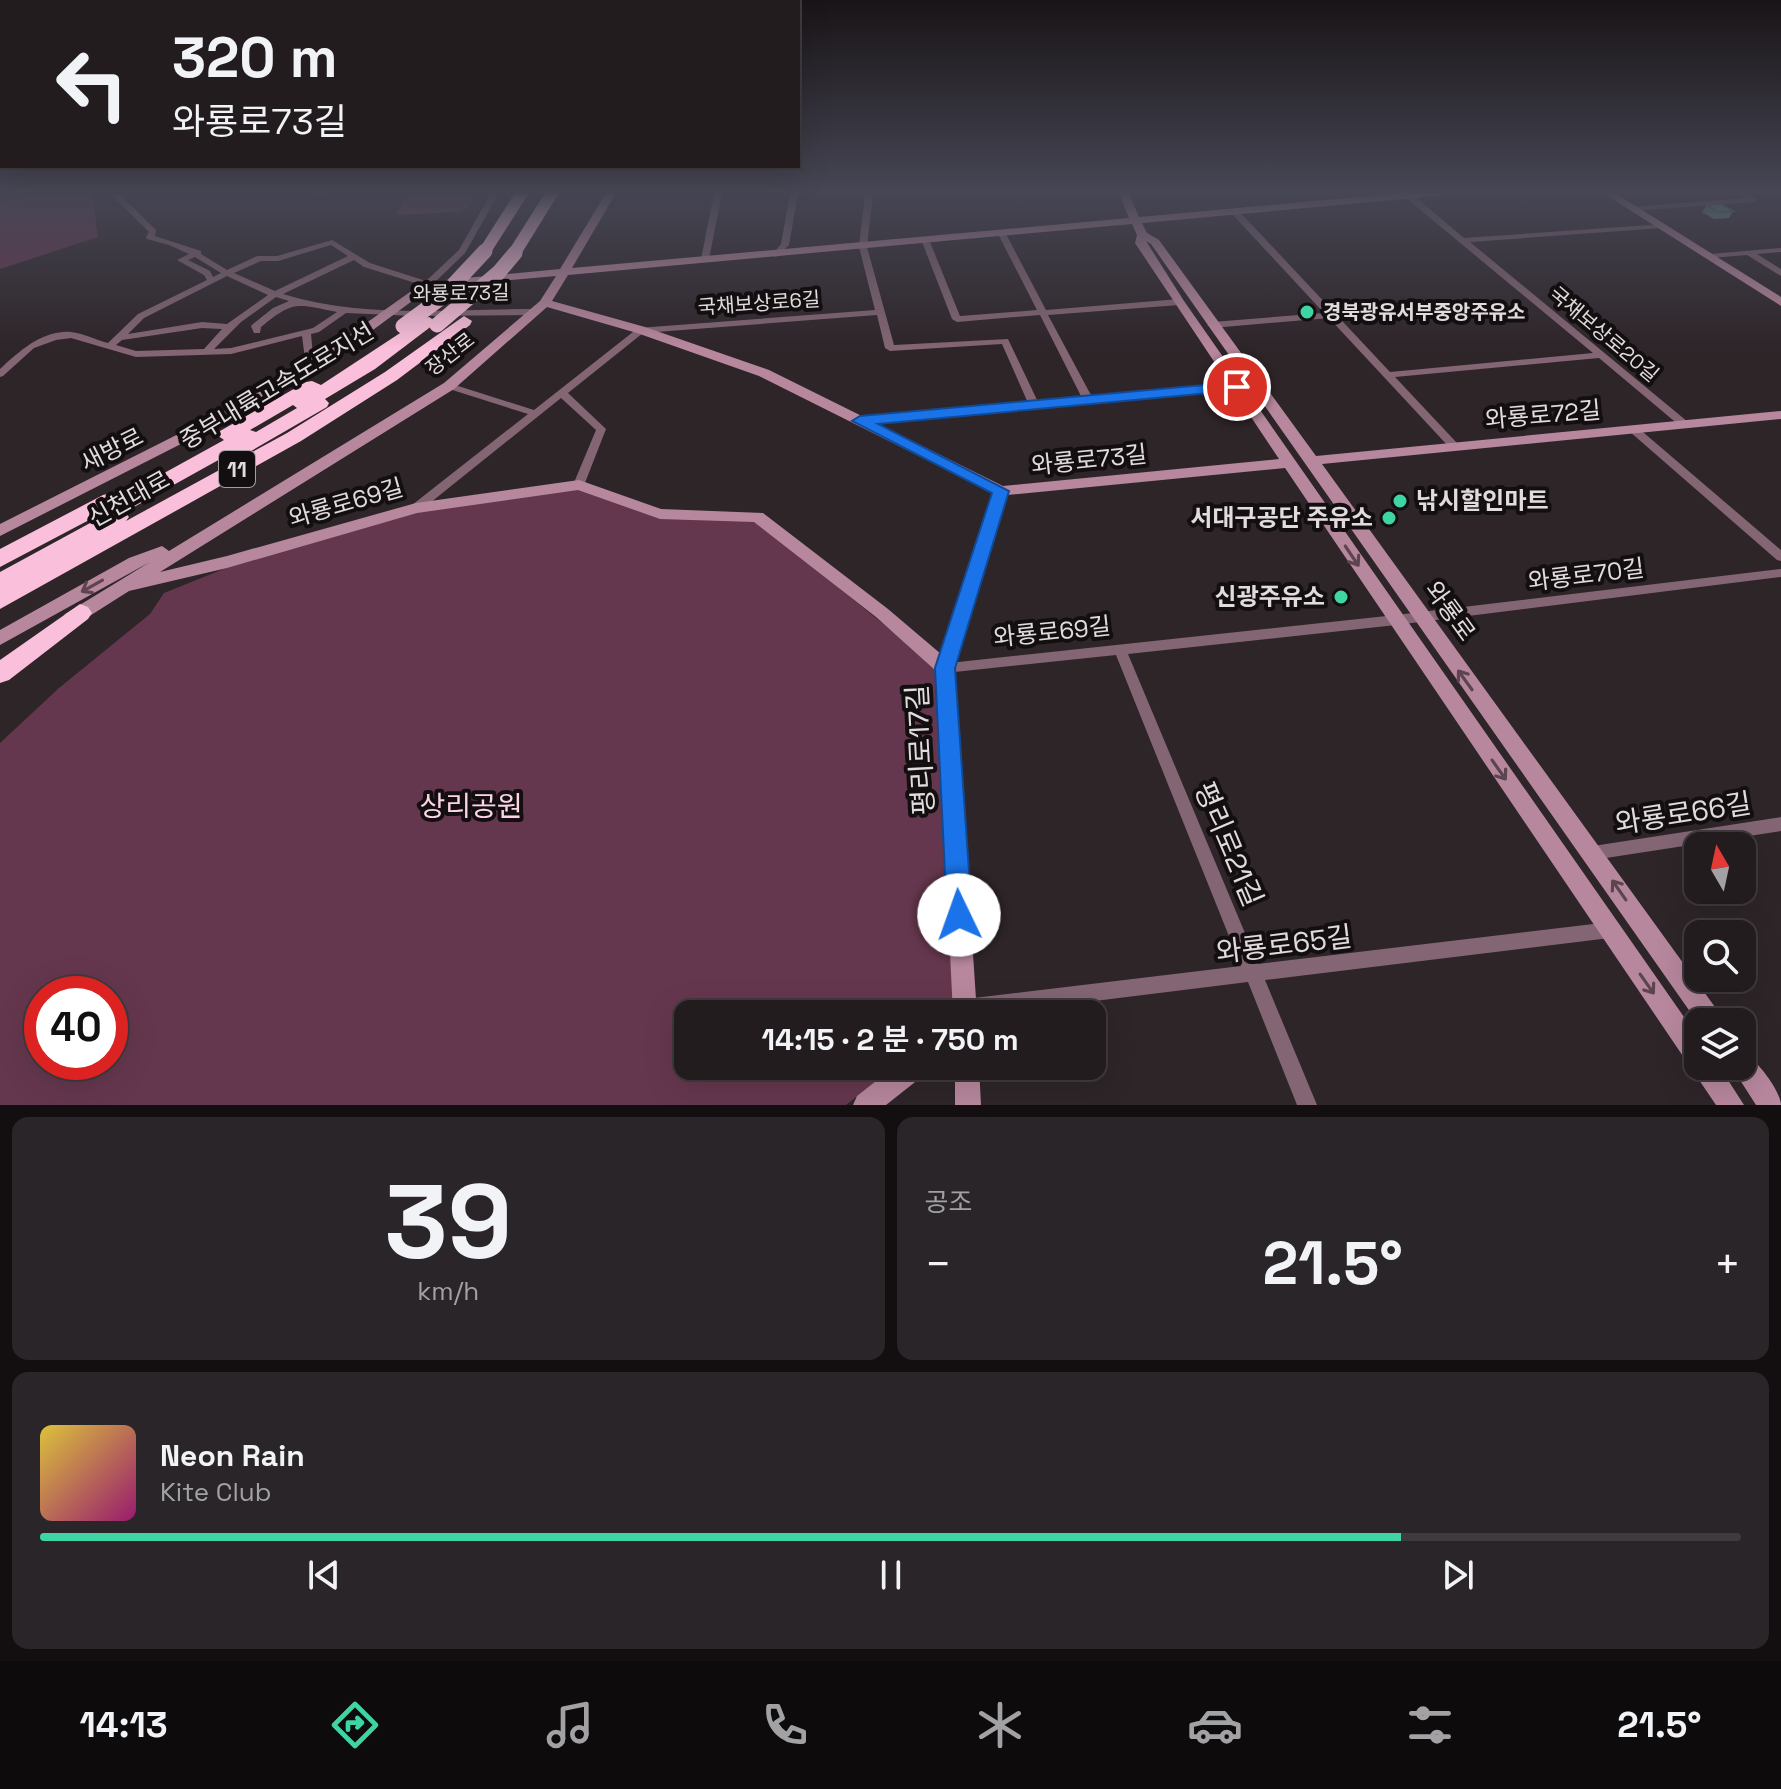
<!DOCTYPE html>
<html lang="ko">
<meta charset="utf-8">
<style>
body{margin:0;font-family:"Space Grotesk","Noto Sans KR",sans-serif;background:#2a2528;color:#f1f3f6;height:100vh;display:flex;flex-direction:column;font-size:30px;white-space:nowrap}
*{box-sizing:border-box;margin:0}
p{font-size:26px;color:#a2a1a4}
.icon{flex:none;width:44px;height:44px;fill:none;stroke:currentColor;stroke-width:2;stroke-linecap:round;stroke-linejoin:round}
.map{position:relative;height:1105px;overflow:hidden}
.drawer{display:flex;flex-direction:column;gap:12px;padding:12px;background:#130f11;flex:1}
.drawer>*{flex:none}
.hud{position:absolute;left:0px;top:0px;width:800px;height:168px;box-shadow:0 8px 32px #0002,0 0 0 2px #3f3a3d;background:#221c1f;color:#f1f3f6;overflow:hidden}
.needle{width:52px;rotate:351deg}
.controls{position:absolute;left:1684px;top:832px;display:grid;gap:16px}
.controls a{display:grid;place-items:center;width:72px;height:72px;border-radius:16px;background:#221c1f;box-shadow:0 8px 32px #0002,0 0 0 2px #3f3a3d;font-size:40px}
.speed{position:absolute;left:24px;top:976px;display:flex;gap:16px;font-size:40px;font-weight:700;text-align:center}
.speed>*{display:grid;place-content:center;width:104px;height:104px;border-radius:50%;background:#221c1f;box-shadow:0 8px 32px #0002,0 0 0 2px #3f3a3d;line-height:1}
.speed .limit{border:12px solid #d22;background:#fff;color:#111}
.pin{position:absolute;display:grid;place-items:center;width:68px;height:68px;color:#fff;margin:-34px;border:4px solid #fff;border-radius:50%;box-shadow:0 2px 8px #0007}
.me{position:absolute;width:88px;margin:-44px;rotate:357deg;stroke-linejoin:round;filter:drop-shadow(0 0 6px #0008)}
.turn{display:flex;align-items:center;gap:28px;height:168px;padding:0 40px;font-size:36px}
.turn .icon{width:104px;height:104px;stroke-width:2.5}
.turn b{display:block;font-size:56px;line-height:68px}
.big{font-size:60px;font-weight:600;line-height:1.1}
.drawer .tile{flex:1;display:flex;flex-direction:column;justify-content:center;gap:12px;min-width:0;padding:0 28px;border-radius:16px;background:#2a2528}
.drawer .dial{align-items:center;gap:0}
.dial b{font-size:104px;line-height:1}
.song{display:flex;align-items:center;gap:24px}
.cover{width:96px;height:96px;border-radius:12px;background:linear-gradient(135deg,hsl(50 70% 55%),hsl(320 70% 35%))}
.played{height:8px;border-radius:4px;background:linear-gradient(90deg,#3ed4a3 80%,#3f3a3d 80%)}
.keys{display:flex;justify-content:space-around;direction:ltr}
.heat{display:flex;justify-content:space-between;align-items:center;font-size:44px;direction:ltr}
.drawer .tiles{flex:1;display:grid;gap:12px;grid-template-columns:1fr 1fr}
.tile:last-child{grid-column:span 2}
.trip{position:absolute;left:674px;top:1000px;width:432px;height:80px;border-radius:16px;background:#221c1f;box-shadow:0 8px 32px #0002,0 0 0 2px #3f3a3d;font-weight:600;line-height:80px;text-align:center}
.dock{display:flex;height:128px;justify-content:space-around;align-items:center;background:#0e0b0c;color:#a2a1a4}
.dock .icon{width:56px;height:56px}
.dock .current{color:#3ed4a3}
.dock b{font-size:36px;color:#f1f3f6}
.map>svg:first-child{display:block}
</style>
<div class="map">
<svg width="1781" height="1105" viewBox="0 0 1781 1105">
<rect width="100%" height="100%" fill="#2e2529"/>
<!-- green -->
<g fill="#65374e" fill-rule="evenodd">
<polygon points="0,193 92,193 98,237 0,269"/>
<polygon points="408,193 477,193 468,208 459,212 396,215"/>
<path d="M 579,489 L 658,518 L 756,521 L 934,665 L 953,995 L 951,1014 L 688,1014 L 688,1066 L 896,1066 L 846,1105 L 0,1105 L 0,743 L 59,688 L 150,614 L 164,593 L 236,564 L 415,511 ZM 42,994 L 110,994 L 110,1062 L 42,1062 Z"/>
</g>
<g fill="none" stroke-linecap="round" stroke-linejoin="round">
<!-- street -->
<g fill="#836573" fill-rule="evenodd">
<path d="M 110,193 L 118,193 L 156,230 L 155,236 L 201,251 L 201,254 L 227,270 L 257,256 L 277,256 L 332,240 L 370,263 L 426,281 L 459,250 L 491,193 L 499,193 L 465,253 L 431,286 L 425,286 L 364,267 L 354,260 L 283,294 C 364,319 450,309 534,309 L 538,312 L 534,315 L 415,316 L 346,313 L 319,332 L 311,334 L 313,355 L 327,361 L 322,364 L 305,359 L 302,336 L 231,354 L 136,357 L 71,338 L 56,340 L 34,348 L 3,376 L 0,377 L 0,369 C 20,351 42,330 71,332 C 83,333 96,340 108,343 L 138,314 L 207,280 L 204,275 L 177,260 L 189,254 L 169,245 L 147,239 L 146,237 L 149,232 ZM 331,245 L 348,256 L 275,291 L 234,273 L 261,261 L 278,261 ZM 195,257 L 221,273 L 213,277 L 210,271 L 188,260 ZM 227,276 L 268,295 L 227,324 L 202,322 L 128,334 L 144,318 ZM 276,297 L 289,301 L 273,308 L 253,324 L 251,326 L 254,333 L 260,333 L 261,327 C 294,300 296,304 337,312 L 313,328 L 231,348 L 214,349 L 241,322 ZM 202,328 L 222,329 L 204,349 L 136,351 L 116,345 L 122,340 Z"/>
<path d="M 308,193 L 333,193 C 328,197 313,197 308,193 Z"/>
<polygon points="714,193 722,193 709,259 705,261 701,259"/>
<polygon points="790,193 798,193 789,245 776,257 772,255 781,244"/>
<polygon points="865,193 873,193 867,247 894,345 1008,339 1038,402 1082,398 1040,315 957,322 952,319 922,242 923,240 930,242 960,316 1037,310 998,234 1002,232 1006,234 1046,310 1179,299 1183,302 1179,305 1048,315 1092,397 1237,384 1242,387 1237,390 860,424 855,421 856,419 1028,403 1002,344 890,351 885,348 877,315 643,333 568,393 606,429 583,488 579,489 573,485 596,430 561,398 420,511 412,511 410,508 412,505 528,414 446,388 446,384 452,384 534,410 638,328 875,310 859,247"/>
<polygon points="1737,193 1747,193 1758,200 1754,202 1633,211 1629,209 1633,207 1745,198"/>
<polygon points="1406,194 1412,194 1464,238 1664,224 1665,226 1661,228 1470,242 1688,422 1689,424 1688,426 1680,426 1599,358 1395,377 1457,443 1458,445 1453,448 1449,447 1329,318 1212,328 1207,325 1212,322 1324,313 1233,215 1232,213 1236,211 1239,211 1390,372 1593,353 1406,198"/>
<polygon points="1781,248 1781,252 1757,254 1781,269 1781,276 1747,255 1710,258 1706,256 1710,254"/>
<polygon points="1633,426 1637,427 1781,550 1781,561 1777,560 1629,431 1628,429 1629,427"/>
<polygon points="1781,569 1781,577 1396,625 1128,654 1258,964 1610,922 1616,924 1618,930 1616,936 1610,938 1265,980 1317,1105 1297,1105 1248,982 989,1014 959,1014 956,1008 959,1002 965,999 1241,966 1116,655 945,673 940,672 938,668 940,664 1396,615"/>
<polygon points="1781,817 1781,831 1593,860 1587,858 1585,853 1587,848 1593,846"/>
</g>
<!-- secondary -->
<g fill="#b7879d" fill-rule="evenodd">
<path d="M 606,193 L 616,193 L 572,268 L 1129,218 L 1119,193 L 1129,193 L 1139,217 L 1401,193 L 1443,193 L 1438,196 L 1142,223 L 1147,233 L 1159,240 L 1316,456 L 1781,411 L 1781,419 L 1322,464 L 1720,1014 L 1724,1022 L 1698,1023 L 1151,244 L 1146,241 L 1184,301 L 1698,1037 L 1698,1066 L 1719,1066 L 1744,1105 L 1716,1105 L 1285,468 L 1007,495 L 954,668 L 977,1014 L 953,1014 L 936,671 L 876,617 L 754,522 L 660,519 L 578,490 L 417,513 L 227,568 L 129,591 L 77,624 L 65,624 L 62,619 L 65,614 L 150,562 L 0,645 L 0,630 L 129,558 L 162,546 L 169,551 L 444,383 L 540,301 L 556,276 L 431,287 L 327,364 L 234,417 L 0,536 L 0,524 L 224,411 L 317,358 L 424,282 L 560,269 ZM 1132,224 L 1137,235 L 1135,243 L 1279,459 L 1003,486 L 769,370 L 645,327 L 552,301 L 568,275 ZM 547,307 L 637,333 L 759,376 L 993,493 L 941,654 L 888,609 L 763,513 L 661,509 L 579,480 L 416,503 L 227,556 L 160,572 L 454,389 Z"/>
<polygon points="1603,193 1615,193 1781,297 1781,306"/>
<path d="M 1742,1052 C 1755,1057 1781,1091 1781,1105 L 1756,1105 L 1731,1066 L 1742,1066 Z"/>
<polygon points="895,1066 927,1066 924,1075 886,1105 853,1105 857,1096"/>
<polygon points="955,1066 979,1066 981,1105 955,1105"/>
</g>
<!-- highway -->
<g fill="#fabfda" fill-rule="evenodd">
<polygon points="515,193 529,193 490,254 480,254 478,251"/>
<polygon points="545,193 559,193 520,256 510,256 507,253"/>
<path d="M 464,316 L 472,321 L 470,325 L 397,380 L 301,441 L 0,609 L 0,572 L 92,522 L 91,519 L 0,567 L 0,549 L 103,495 L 110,493 L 119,498 L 224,440 L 217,435 L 220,431 L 306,382 L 312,381 L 321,385 L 423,318 L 429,317 L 437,322 L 375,369 L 325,399 L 329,403 L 327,407 L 246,454 L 231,453 L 125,512 L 129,517 L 126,521 L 287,433 L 385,372 ZM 293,405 L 297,408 L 256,432 L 250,430 Z"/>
<polygon points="80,604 88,607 92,613 88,619 9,680 0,683 0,660"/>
</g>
<!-- highway-bridge -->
<g stroke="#fabfda" stroke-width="15">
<polyline points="437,325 499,272 515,253"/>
<polyline points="403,326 441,298 485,251"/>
</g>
</g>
<!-- wall -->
<polygon fill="#69b093" points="1707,205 1733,211 1729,218 1714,219 1702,212"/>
<!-- building -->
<polygon fill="#7acdab" stroke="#559078" stroke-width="2" points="1721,204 1733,211 1718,212 1707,205"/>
<!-- one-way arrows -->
<defs><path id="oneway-shaft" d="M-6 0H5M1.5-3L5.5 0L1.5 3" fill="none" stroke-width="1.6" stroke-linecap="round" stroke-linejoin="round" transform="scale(2)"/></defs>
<g stroke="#5d4550">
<use href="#oneway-shaft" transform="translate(1352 556) rotate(56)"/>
<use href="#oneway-shaft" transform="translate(92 586) rotate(151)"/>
<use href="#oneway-shaft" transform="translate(1465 680) rotate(-126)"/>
<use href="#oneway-shaft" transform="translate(1499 770) rotate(55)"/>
<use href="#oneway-shaft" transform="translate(1619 890) rotate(-125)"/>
<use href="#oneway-shaft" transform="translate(1647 984) rotate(55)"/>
</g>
<!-- sky -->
<linearGradient id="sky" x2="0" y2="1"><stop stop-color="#191417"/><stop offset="0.55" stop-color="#464654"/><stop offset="1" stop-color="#464654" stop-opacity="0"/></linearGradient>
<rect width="1781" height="348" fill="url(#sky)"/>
<!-- route -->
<polygon fill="#1a73e8" stroke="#114b97" stroke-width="2" points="1237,382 1242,384 1242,390 878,424 1009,491 955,668 972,915 968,924 959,927 951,924 947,915 935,668 992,493 852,421 860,416"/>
<!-- markers -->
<g fill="#3ed4a3" stroke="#130f11" stroke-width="3">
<circle cx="1307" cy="312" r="8"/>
<circle cx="1400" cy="501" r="8"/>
<circle cx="1389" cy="518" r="8"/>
<circle cx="1341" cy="597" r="8"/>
</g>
<g text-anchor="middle" stroke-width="8" stroke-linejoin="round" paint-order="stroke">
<!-- far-street labels -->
<g font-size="20" fill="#e2dbde" stroke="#130f11">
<text transform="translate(461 293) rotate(-1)" y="7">와룡로73길</text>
<text transform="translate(759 303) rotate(-4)" y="7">국채보상로6길</text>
<text transform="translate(1604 334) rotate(40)" y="7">국채보상로20길</text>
<text transform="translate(450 354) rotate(-38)" y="7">장산로</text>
</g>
<!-- far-poi labels -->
<g font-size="20" font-weight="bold" fill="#e2dbde" stroke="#130f11" text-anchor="start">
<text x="1323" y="319">경북광유서부중앙주유소</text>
</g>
<!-- shield labels -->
<rect fill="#130f11" stroke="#a49ea0" stroke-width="2" x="219" y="451" width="36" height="36" rx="6"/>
<g font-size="22" font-weight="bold" fill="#e2dbde">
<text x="237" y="477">11</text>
</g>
<!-- street labels -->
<g font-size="24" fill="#e2dbde" stroke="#130f11">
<text transform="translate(277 386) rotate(-31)" y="8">중부내륙고속도로지선</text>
<text transform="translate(1543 415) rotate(-5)" y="8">와룡로72길</text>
<text transform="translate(112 450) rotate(-27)" y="8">새방로</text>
<text transform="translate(1089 460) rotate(-6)" y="8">와룡로73길</text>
<text transform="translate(129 499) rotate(-29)" y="8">신천대로</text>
<text transform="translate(346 503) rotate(-16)" y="8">와룡로69길</text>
<text transform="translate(1586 575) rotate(-7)" y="8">와룡로70길</text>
<text transform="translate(1450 611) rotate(54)" y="8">와룡로</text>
<text transform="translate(1052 632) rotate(-6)" y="8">와룡로69길</text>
</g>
<!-- poi labels -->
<g font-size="24" font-weight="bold" fill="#e2dbde" stroke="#130f11" text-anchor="end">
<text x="1416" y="509" text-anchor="start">낚시할인마트</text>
<text x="1373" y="526">서대구공단 주유소</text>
<text x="1325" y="605">신광주유소</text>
</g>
<!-- near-street labels -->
<g font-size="28" fill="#e2dbde" stroke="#130f11">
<text transform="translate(920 750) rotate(-93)" y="10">평리로17길</text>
<text transform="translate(1683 813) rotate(-9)" y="10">와룡로66길</text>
<text transform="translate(1229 844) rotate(67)" y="10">평리로21길</text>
<text transform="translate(1284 944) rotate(-7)" y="10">와룡로65길</text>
</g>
<!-- near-park labels -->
<g font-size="28" fill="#fcd4e6" stroke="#130f11">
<text x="471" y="816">상리공원</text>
</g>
</g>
</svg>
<div class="controls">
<a><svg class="needle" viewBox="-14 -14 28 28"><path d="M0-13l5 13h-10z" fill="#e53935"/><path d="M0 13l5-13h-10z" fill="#a2a1a4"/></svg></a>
<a><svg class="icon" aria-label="search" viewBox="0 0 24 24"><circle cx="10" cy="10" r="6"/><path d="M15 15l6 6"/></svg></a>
<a><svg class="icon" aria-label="layers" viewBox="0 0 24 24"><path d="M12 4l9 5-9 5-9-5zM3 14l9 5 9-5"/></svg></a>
</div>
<div class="speed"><div class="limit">40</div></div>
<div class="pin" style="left:1237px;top:387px;background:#d93025"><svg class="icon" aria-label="arrive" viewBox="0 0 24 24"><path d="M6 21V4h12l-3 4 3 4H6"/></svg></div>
<svg class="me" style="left:959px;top:915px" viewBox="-20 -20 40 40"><circle r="19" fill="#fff"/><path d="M0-13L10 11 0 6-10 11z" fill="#1a73e8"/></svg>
<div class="trip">14:15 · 2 분 · 750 m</div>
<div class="hud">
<div class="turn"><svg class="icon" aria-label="left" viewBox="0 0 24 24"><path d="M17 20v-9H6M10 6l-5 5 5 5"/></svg><div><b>320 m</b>와룡로73길</div></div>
</div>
</div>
<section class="drawer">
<div class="tiles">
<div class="tile dial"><b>39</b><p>km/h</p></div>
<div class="tile"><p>공조</p>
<div class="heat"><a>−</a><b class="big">21.5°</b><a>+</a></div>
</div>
<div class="tile">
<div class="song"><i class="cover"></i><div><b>Neon Rain</b><p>Kite Club</p></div></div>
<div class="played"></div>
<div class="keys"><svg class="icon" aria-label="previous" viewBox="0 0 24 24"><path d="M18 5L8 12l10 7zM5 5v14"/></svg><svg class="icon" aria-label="pause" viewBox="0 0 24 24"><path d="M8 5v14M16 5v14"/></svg><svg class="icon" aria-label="next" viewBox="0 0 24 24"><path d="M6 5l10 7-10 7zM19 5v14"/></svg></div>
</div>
</div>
</section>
<nav class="dock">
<b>14:13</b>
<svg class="icon current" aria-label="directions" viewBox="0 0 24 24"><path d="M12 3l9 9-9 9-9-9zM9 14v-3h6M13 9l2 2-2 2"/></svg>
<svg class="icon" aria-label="music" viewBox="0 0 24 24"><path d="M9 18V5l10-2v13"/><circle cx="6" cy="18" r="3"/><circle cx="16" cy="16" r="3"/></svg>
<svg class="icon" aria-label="phone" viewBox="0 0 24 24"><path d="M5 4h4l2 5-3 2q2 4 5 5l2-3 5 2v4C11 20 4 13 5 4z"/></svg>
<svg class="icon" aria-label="climate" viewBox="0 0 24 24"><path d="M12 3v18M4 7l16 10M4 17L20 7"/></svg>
<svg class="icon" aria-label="car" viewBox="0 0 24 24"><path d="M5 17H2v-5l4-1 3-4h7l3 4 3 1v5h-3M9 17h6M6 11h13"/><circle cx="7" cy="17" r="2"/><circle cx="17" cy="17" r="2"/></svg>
<svg class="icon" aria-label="filters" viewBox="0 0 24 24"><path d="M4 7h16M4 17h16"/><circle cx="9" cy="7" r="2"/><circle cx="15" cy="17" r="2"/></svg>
<b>21.5°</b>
</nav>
